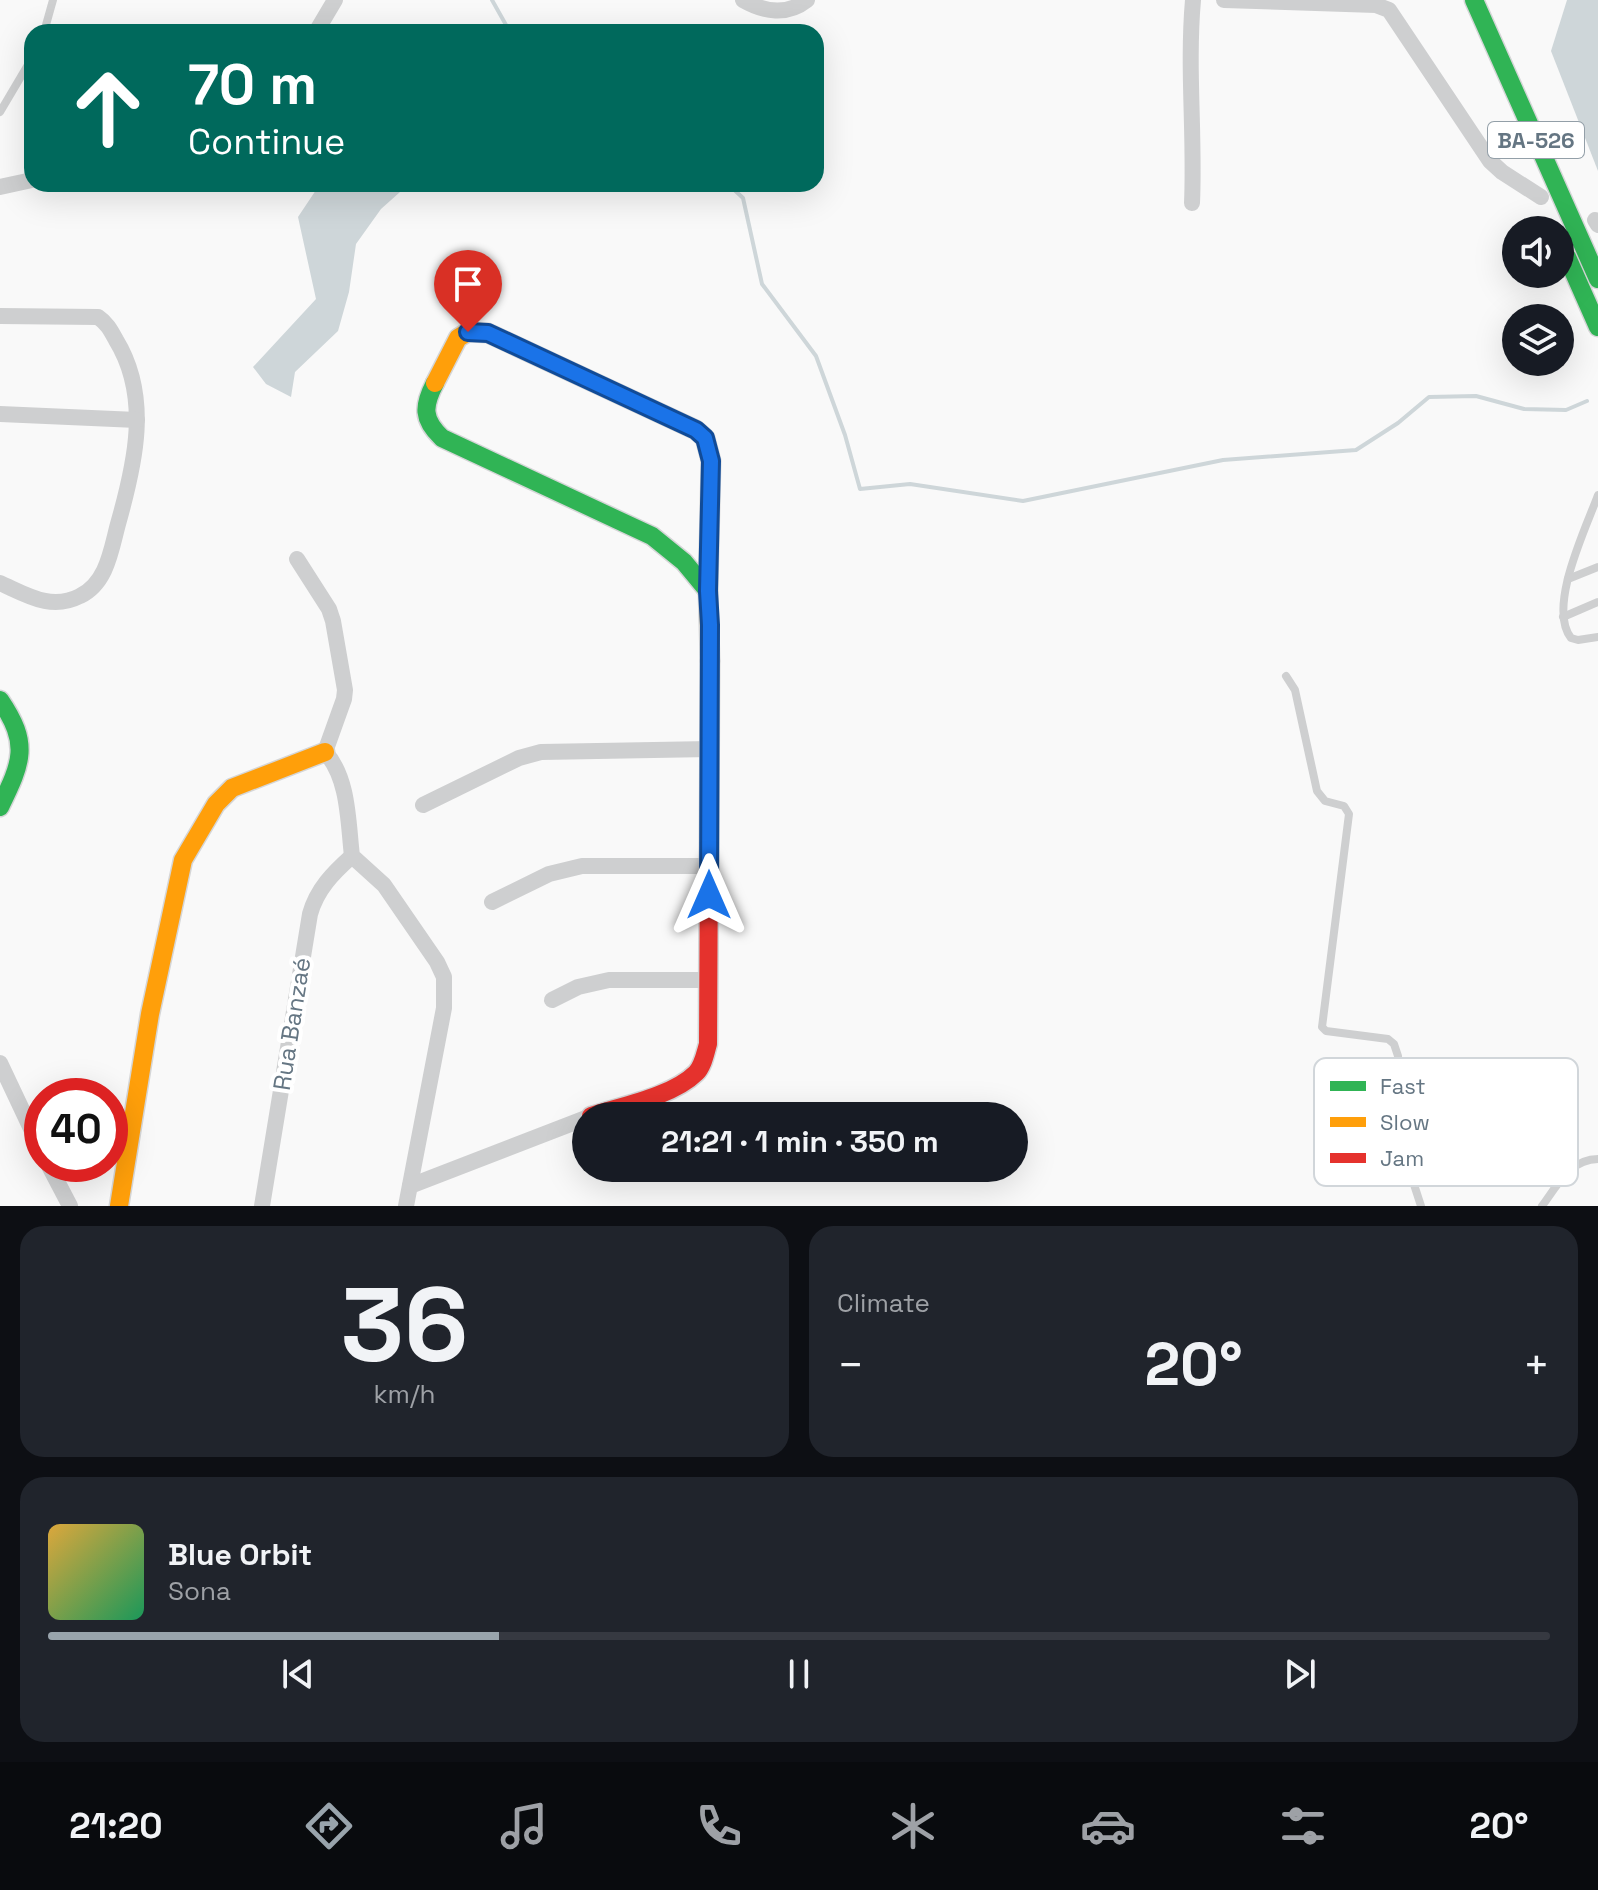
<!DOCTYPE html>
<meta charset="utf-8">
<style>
body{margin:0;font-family:"Space Grotesk",sans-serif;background:#20242c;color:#f1f3f6;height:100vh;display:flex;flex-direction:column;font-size:30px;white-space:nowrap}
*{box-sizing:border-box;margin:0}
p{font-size:26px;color:#9ea1a6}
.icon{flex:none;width:44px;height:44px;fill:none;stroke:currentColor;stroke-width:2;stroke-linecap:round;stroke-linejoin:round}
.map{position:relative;height:1206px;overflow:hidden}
.side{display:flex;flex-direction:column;gap:20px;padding:20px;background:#0d0f14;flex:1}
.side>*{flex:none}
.guide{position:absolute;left:24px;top:24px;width:800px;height:168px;border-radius:24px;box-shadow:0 8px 32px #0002;background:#00695c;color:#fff;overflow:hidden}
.tools{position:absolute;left:1502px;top:216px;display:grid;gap:16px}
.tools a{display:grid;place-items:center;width:72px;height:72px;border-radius:50%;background:#171b24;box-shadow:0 8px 32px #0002;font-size:40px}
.speed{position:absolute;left:24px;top:1078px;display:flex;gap:16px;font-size:40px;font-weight:700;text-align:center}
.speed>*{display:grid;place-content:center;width:104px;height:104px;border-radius:50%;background:#171b24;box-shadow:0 8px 32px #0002;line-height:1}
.speed .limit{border:12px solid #d22;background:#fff;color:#111}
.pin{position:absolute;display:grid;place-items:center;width:68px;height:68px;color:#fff;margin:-82px -34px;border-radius:50% 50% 50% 0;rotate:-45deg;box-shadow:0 0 8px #0007}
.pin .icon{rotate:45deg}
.me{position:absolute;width:88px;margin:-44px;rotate:0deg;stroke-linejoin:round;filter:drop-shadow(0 0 6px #0008)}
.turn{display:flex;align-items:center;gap:28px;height:168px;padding:0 32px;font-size:36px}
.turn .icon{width:104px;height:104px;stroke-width:2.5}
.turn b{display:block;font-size:56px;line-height:68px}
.big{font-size:60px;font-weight:700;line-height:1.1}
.side .tile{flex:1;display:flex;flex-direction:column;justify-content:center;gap:12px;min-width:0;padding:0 28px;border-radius:24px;background:#20242c}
.side .dial{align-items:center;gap:0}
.dial b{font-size:104px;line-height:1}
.song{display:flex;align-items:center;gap:24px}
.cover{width:96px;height:96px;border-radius:12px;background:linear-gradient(135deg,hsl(40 70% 55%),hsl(150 70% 35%))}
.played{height:8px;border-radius:4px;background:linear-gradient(90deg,#99a4ac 30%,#363941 30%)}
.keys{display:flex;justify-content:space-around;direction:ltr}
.heat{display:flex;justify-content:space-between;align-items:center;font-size:44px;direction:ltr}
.side .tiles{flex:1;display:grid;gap:20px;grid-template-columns:1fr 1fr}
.tile:last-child{grid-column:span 2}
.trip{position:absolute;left:572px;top:1102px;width:456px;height:80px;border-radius:40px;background:#171b24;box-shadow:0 8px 32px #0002;font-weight:700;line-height:80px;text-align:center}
.dock{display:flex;height:128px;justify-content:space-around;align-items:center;background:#090b0e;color:#9ea1a6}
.dock .icon{width:56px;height:56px}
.dock .on{color:#99a4ac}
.dock b{font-size:36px;color:#f1f3f6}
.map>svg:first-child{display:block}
</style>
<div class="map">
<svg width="1598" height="1206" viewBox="0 0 1598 1206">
<rect width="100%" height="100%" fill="#f9f9f9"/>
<!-- water -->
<g fill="#ced6d9">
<polygon points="1567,0 1598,0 1598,171 1551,51"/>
<polygon points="320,184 409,184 381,209 356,244 349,292 338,331 295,372 291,397 266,384 253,367 316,299 298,217"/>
</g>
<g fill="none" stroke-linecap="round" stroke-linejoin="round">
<!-- stream -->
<g stroke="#ced6d9" stroke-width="4">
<polyline points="492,0 510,32"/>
<polyline points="728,184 743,198 762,284 816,356 845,435 860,489 910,484 1023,501 1223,460 1356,450 1398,423 1429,397 1476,396 1524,409 1566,410 1587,401"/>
</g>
<!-- fast casing -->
<g stroke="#d5d6d7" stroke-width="21">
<g id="fast">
<polyline points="1474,0 1598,279"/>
<polyline points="1567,257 1598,327"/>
<path d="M 435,383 C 423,406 422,419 442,438 L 652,536 L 684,562 L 708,591"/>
<path d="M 0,700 C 30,744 22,762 0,807"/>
</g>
</g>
<!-- slow casing -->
<g stroke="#d5d6d7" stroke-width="21">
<g id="slow">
<polyline points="435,383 458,338 468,332 488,333 696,430 705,438 711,461 708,591 710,661"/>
<polyline points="119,1206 150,1014 183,860 216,804 232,788 325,752"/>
</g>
</g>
<!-- jam casing -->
<g stroke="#d5d6d7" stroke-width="21">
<path id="jam" d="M 591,1116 C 622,1106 673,1096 696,1073 C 703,1066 705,1054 708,1044 L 710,661"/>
</g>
<!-- lane -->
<g stroke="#cecfd0" stroke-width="8">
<polyline points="44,32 53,0"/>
<polyline points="0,112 32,58"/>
<path d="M 1598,495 C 1586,528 1547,607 1571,638 L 1578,640 L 1598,637"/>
<polyline points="1568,579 1598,567"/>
<polyline points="1563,617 1598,602"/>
<polyline points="1286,676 1295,690 1317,791 1325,801 1344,806 1349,814 1322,1027 1326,1031 1388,1039 1394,1044 1398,1056 1406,1160 1421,1206"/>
<path d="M 1542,1206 C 1557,1186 1570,1159 1598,1159"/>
</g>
<!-- street -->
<g stroke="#cecfd0" stroke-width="16">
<path d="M 743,0 C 764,12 787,16 807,0"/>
<polyline points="1224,0 1376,5 1389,10 1490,161 1502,172 1541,197"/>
<polyline points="316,32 335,0"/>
<polyline points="0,187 32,180"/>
<path d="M 1192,203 C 1195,135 1187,68 1193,0"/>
<polyline points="1595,220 1598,225"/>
<path d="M 0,316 L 98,317 C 107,323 111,331 116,340 C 151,397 135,464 118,524 C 111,550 107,583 80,596 C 51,611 27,595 0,583"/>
<polyline points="0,414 137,420"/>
<path d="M 297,559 L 329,609 L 333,621 L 345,690 L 344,699 L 325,752 C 349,778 348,823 352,856 L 384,885 L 437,962 L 444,977 L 444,1008 L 406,1206"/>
<polyline points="423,805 519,758 541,752 710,749"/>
<polyline points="492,902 549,874 582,866 709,866"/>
<polyline points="552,1000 578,987 609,980 709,980"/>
<polyline points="0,1063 42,1152"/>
<polyline points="48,1164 70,1206"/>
<polyline points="410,1186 586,1118"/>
<path d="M 262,1206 L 310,914 C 317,889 333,873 352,856"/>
</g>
<!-- fast -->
<use href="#fast" stroke="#30b455" stroke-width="18"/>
<!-- slow -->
<use href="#slow" stroke="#ff9f0a" stroke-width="18"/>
<!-- jam -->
<use href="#jam" stroke="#e5322d" stroke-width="18"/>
</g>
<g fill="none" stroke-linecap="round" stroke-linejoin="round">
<!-- route casing -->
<g stroke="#114b97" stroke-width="20">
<polyline id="route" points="468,332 488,333 696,430 705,438 711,461 708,591 710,625 709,895"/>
</g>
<!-- route -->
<use href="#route" stroke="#1a73e8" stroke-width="14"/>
</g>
<g text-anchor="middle" stroke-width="8" stroke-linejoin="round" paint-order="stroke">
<!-- shield labels -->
<rect fill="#fff" stroke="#939fa8" stroke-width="2" x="1488" y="122" width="96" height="36" rx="6"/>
<g font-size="22" font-weight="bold" fill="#657683">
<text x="1536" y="148">BA-526</text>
</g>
<!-- street labels -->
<g font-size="24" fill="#657683" stroke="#fff">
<text transform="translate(292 1024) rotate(-81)" y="8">Rua Banzaé</text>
</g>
</g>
<!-- legend -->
<rect x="1314" y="1058" width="264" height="128" rx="12" fill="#fff" stroke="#d1d6da" stroke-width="2"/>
<rect x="1330" y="1081" width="36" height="10" fill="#30b455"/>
<rect x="1330" y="1117" width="36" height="10" fill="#ff9f0a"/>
<rect x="1330" y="1153" width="36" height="10" fill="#e5322d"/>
<g font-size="22" fill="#657683">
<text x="1380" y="1094">Fast</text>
<text x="1380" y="1130">Slow</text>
<text x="1380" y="1166">Jam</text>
</g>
</svg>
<div class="tools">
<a><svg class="icon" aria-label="sound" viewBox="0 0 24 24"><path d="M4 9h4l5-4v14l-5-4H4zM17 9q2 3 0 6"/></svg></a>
<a><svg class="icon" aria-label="layers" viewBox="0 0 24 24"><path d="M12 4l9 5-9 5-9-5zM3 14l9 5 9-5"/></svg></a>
</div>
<div class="speed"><div class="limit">40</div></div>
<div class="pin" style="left:468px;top:332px;background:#d93025"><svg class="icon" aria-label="arrive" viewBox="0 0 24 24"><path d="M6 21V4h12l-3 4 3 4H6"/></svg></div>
<svg class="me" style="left:709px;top:895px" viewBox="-20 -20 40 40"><path d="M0-17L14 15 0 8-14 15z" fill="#1a73e8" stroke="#fff" stroke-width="4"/></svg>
<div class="trip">21:21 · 1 min · 350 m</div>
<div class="guide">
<div class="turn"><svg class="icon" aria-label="ahead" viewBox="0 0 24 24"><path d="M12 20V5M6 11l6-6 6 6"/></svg><div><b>70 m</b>Continue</div></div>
</div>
</div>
<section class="side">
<div class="tiles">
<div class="tile dial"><b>36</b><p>km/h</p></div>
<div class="tile"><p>Climate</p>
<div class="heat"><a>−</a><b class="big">20°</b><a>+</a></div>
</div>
<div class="tile">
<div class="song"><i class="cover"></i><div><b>Blue Orbit</b><p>Sona</p></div></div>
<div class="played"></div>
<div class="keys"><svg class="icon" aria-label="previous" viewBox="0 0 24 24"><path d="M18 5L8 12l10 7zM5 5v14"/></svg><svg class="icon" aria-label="pause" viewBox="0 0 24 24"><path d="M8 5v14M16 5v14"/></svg><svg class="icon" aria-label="next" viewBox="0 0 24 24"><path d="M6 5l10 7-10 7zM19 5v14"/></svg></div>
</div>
</div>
</section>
<nav class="dock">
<b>21:20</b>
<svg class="icon on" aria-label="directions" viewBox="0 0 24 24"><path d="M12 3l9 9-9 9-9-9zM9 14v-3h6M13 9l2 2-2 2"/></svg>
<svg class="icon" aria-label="music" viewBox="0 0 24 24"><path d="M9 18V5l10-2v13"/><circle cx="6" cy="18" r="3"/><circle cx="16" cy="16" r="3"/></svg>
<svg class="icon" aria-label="phone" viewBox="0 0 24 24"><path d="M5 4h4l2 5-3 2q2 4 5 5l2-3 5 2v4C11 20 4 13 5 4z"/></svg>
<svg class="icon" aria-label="climate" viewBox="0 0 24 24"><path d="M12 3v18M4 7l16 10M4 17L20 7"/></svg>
<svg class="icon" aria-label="car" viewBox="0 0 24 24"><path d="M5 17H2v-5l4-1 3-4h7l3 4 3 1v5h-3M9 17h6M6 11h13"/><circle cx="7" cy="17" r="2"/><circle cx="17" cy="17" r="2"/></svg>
<svg class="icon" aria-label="filters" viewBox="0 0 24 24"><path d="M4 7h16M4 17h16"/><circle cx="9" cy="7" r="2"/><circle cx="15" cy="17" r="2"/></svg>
<b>20°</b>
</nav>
